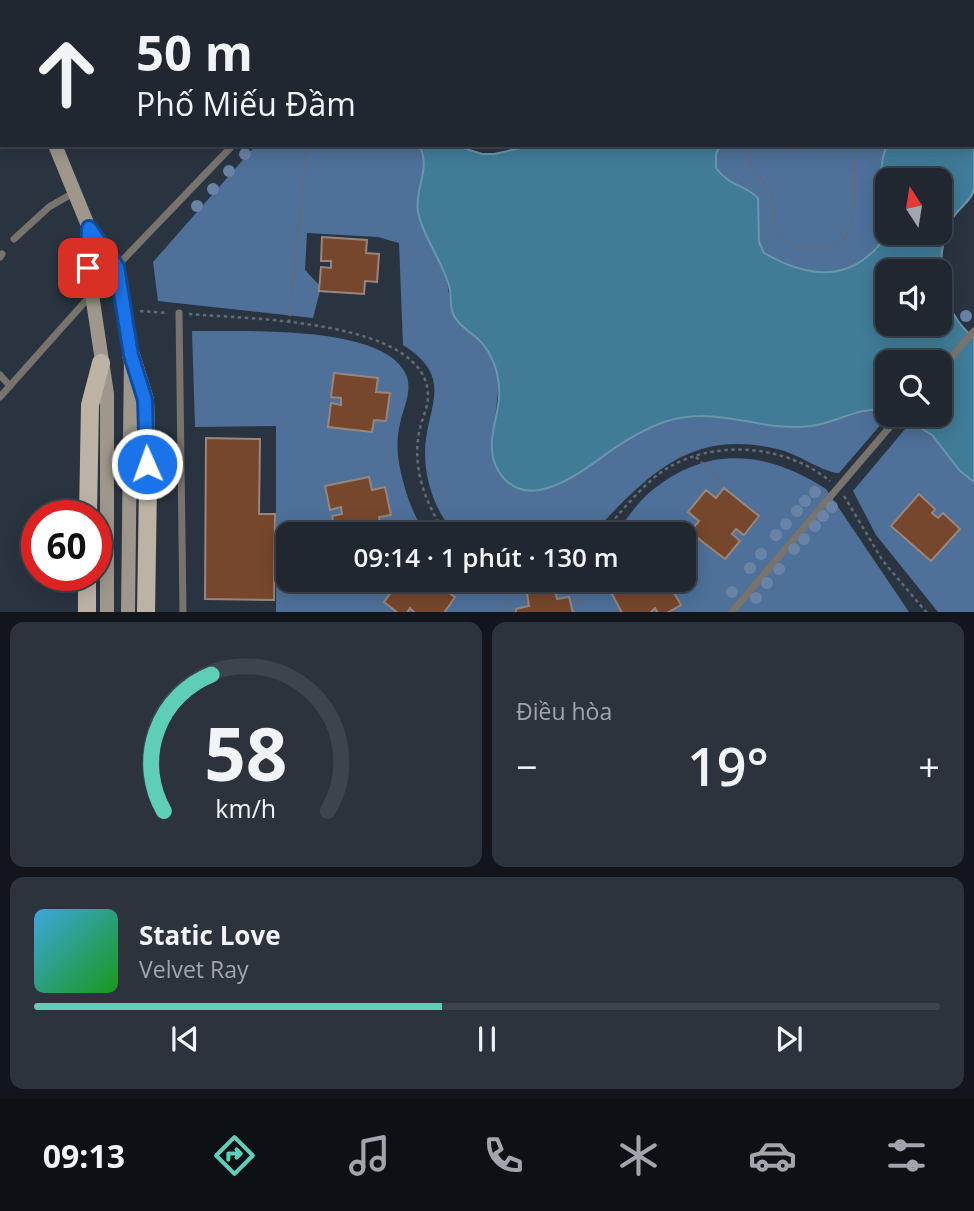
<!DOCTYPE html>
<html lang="vi">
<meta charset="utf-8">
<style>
body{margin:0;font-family:"Open Sans",sans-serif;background:#2d333d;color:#f1f3f6;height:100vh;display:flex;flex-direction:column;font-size:26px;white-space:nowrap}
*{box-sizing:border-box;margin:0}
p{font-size:23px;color:#a2a5ab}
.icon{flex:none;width:38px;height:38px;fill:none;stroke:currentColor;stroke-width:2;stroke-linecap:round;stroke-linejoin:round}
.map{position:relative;height:612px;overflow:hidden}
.sheet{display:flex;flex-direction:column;gap:10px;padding:10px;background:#12151b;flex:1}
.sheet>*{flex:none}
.top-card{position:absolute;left:0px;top:0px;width:975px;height:147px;box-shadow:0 4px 18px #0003,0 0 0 2px #3d444d;background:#202731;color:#f1f3f6;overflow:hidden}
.needle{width:46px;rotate:348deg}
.fabs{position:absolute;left:875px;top:168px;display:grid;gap:14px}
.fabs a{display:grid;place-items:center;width:77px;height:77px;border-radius:14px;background:#202731;box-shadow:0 4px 18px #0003,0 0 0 2px #3d444d;font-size:35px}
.speed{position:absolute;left:21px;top:500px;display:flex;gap:14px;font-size:35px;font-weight:700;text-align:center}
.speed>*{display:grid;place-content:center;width:91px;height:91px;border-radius:50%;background:#202731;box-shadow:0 4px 18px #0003,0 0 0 2px #3d444d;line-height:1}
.speed .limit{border:10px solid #d22;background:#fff;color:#111}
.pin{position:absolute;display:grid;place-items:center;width:60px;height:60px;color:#fff;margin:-30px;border-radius:14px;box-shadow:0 4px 10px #0006}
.me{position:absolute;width:77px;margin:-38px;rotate:358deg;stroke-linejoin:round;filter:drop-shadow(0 0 5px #0008)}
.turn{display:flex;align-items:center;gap:24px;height:147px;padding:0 21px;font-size:32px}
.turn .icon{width:91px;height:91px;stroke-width:2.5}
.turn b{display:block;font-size:49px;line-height:60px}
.big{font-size:52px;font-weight:600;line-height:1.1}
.sheet .tile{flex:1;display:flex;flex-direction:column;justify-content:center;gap:10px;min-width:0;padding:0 24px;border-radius:14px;background:#2d333d}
.sheet .dial{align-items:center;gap:0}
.dial svg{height:182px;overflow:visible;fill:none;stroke:#3d444d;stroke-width:7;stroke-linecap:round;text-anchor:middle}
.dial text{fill:#f1f3f6;stroke:none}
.song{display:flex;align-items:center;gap:21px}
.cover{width:84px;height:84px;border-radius:10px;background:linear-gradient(135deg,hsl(200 70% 55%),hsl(120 70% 35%))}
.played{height:7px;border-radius:4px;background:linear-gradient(90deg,#5eceb8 45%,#3d444d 45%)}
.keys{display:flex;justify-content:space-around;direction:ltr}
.heat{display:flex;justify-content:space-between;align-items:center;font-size:38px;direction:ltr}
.sheet .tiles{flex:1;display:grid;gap:10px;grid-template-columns:1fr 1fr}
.tile:last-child{grid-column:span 2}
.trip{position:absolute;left:276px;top:522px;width:420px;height:70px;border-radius:14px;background:#202731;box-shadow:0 4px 18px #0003,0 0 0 2px #3d444d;font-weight:600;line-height:70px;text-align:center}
.dock{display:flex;height:112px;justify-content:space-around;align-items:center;background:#0d1014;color:#a2a5ab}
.dock .icon{width:49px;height:49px}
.dock .current{color:#5eceb8}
.dock b{font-size:32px;color:#f1f3f6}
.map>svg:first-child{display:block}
</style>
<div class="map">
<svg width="974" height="613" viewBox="0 0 974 613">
<rect width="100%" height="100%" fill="#2a3441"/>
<!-- forest -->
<g fill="#4e7099">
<path d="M 256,145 L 419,145 L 426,168 L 418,214 L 445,273 L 453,314 L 485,345 L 497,371 L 499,384 L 491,452 L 524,490 C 582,489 613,436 666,421 C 690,415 716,414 741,418 C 756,421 772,427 788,427 C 823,428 853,407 887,410 L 889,415 L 839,473 C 824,473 800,455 781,450 C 691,427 649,474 592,534 L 455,534 C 436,512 425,482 425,453 C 425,408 457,379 403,345 L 399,243 L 378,237 L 307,233 L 305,270 L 321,287 L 313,318 L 158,301 L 153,262 Z"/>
<path d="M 720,145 L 887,145 C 873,179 890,199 885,230 C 883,242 877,249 868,256 C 836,283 797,272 764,253 C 754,236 762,214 751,191 L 729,184 L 716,168 L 716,154 Z"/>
<path d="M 192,331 C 240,332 389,323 407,377 C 412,394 403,408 400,424 C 395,444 398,462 403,481 C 407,497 416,523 428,534 L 289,534 L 289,579 L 684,579 L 684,534 L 615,534 C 626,520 637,503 650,492 C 706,445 766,450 826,489 L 909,612 L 276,612 L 276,426 L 195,427 Z"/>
<polygon points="911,422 932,435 960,471 974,482 974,612 938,612 876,535 853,491"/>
</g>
<!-- water -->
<path fill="#407c98" stroke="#6a96ac" stroke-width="2" fill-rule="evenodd" d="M 974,113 C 974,137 974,165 974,189 C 972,201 957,209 952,219 C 932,260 940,310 974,338 L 974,482 L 960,471 L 932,435 L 900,415 L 940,415 L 940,362 L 887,362 L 887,410 C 855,407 840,422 811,426 C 761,433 718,404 664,422 C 647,428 628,439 613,449 C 585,469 528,517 499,472 C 480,441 505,412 498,379 C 496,364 488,348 477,338 C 469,331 459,326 454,316 C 450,308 451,299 450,290 C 444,262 423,238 418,212 C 414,188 432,169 419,145 L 454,145 L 482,154 L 494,154 L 534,145 L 720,145 L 716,154 L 716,168 C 730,187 744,184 758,198 L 759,242 L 764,253 C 797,272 836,283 868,256 C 877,249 883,242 885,230 C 890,199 873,179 887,145 L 973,145 ZM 887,180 L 940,180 L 940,233 L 887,233 ZM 887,271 L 940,271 L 940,324 L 887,324 Z"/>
<!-- building -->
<g fill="#76472c" stroke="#98867d" stroke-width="2">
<polygon points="322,237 367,240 366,253 379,254 377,282 365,281 364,294 319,291 321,267 331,268 331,261 321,261"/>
<polygon points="334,373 378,378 376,392 390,393 386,421 374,420 372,432 328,427 331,403 341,405 341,398 331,397"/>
<polygon points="206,438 260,439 259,514 275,514 274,600 205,599"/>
<polygon points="369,477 372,490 385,487 391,515 379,517 381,530 336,534 332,516 342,514 341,507 330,510 325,486"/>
<polygon points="724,488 759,516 744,535 736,529 732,534 740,541 725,559 690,532 699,521 688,512 706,490 716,498"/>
<polygon points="919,494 935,509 932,513 938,518 943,513 960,529 931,561 891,526"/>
<polygon points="401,579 451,579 445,590 455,597 444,613 415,613 410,608 407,613 398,613 384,602"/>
<polygon points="619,579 666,579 681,605 667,613 658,613 655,608 650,613 622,613 612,594 624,587"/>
<polygon points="554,587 557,599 569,597 573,613 516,613 516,609 529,606 527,593"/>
</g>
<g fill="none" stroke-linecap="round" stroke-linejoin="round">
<!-- path -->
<g stroke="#626b76" stroke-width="2.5" stroke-dasharray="3.5 3.5" stroke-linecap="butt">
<polyline points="552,0 554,2"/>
<polyline points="789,0 795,2"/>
<polyline points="885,0 886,2"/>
<polyline points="964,0 966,2"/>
<polyline points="446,2 449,0"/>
<polyline points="804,2 814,0"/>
<polyline points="973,8 974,9"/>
<polyline points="973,62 974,63"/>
<polyline points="488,145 496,145"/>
<path d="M 754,145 C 738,170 765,175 772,196 C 775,206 773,218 776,228 C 784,253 825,254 842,240 C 863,222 850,172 855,145"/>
<polyline points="780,145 796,151 822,145"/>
<polyline points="140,311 168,313"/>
<path d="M 189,314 C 241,319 430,318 428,397 C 428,408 422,418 420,428 C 411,465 425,504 446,534"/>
<polyline points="289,323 307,145"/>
<polyline points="696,457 724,484"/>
<polyline points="844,496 883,561 927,613"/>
<path d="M 601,534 C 622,512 644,481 671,466 C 720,439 787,446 830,481"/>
<polyline points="572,579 579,609"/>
<polyline points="609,579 616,591"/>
<polyline points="505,613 515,579"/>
</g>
<!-- lane -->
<g stroke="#78736d" stroke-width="7">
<polyline points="362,2 363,0"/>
<polyline points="0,116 2,114"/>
<polyline points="14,239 49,207 75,192"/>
<polyline points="0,257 2,254"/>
<polyline points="117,266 233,145"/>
<polyline points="179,313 183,613"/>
<polyline points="940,370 974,331"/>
<polyline points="0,375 10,386"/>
<polyline points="0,397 90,296"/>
<polyline points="731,613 900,415"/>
</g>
<!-- secondary -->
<g stroke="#9f978c" stroke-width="14">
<polyline points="0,57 2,59"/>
<polyline points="55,145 89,228 117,267 124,309 131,355 128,613"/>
<polyline points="89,228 88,268 107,394 107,613"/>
<polyline points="92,294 119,282"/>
</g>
<!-- primary -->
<g stroke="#bdb3a5" stroke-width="18">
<polyline points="131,355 145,400 148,485 146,613"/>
<polyline points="88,516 90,405 101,363"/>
<polyline points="87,613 87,576"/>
</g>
</g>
<!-- trees -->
<g fill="#6883a5">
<circle cx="245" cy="154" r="6"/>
<circle cx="229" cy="171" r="6"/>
<circle cx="213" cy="189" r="6"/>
<circle cx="197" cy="206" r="6"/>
<circle cx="966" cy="316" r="6"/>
<circle cx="815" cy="492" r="6"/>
<circle cx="805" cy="501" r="6"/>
<circle cx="832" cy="507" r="6"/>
<circle cx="797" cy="511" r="6"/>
<circle cx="823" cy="516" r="6"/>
<circle cx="786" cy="524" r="6"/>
<circle cx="815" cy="526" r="6"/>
<circle cx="776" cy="535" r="6"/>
<circle cx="804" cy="539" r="6"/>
<circle cx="794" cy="549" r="6"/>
<circle cx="761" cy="554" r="6"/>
<circle cx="750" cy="568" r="6"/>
<circle cx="779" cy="569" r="6"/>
<circle cx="767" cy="583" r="6"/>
<circle cx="732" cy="592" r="6"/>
<circle cx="756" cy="598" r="6"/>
</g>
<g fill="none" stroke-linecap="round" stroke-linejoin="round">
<!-- route casing -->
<g stroke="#114b97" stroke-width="18">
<polyline id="route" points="88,268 89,228 117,267 131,355 145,400 147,464"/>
</g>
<!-- route -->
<use href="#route" stroke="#1a73e8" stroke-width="12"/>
</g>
</svg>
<div class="fabs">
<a><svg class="needle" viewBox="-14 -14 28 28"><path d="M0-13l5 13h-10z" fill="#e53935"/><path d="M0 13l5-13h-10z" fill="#a2a5ab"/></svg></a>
<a><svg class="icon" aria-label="sound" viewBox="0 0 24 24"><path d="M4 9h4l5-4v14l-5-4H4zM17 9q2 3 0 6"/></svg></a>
<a><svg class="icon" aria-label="search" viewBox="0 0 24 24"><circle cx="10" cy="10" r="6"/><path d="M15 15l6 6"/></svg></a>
</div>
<div class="speed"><div class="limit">60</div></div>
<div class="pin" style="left:88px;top:268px;background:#d93025"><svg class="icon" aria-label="arrive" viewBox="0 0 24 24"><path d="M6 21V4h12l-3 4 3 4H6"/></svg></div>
<svg class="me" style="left:147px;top:464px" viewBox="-20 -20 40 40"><circle r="17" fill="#1a73e8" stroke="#fff" stroke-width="3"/><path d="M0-11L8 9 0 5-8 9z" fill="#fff"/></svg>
<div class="trip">09:14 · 1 phút · 130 m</div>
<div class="top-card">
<div class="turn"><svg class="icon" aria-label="ahead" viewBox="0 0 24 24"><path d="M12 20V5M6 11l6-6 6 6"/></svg><div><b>50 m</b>Phố Miếu Đầm</div></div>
</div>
</div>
<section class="sheet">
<div class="tiles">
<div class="tile dial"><svg viewBox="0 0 100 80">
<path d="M14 69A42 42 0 1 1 86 69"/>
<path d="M14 69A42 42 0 0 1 35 9" stroke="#5eceb8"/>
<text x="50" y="56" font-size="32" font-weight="700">58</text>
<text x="50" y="72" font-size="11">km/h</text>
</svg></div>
<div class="tile"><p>Điều hòa</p>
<div class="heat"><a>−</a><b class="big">19°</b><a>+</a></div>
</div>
<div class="tile">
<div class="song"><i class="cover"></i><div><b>Static Love</b><p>Velvet Ray</p></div></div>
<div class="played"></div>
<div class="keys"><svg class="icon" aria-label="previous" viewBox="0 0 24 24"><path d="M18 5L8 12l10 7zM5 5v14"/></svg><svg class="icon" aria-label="pause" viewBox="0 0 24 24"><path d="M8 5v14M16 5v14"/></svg><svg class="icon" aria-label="next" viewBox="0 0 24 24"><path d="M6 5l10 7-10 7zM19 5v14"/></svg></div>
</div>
</div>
</section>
<nav class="dock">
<b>09:13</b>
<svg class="icon current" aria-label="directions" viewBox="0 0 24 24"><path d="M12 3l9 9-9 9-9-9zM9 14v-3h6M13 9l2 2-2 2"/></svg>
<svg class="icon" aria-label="music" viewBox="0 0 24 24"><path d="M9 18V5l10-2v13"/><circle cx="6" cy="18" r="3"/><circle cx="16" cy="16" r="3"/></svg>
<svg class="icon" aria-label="phone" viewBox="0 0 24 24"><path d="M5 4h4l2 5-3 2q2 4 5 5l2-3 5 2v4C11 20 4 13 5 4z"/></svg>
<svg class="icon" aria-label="climate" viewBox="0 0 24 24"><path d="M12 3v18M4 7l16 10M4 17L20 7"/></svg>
<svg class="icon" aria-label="car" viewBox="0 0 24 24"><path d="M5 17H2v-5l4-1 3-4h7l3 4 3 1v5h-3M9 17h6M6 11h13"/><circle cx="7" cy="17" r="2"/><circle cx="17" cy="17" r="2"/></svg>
<svg class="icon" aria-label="filters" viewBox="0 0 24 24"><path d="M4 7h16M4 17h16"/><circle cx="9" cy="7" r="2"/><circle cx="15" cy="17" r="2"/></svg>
</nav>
